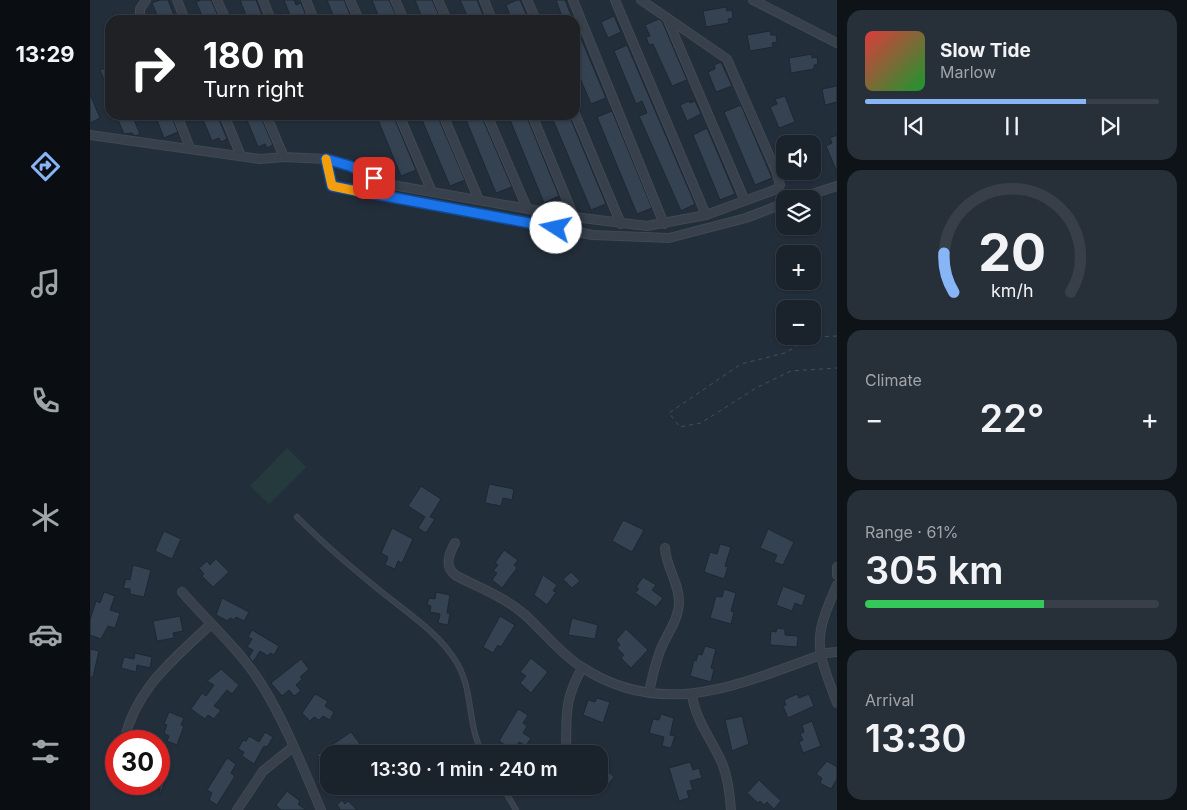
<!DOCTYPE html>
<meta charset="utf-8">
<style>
body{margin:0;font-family:Inter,sans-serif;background:#272f38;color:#f1f3f6;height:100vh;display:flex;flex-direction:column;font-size:19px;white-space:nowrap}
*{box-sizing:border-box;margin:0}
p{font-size:16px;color:#9fa4a9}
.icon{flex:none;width:28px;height:28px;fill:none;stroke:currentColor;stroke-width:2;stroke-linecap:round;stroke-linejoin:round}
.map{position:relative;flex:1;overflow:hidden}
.side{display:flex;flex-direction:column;gap:10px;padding:10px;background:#0e1318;width:350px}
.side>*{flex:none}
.hud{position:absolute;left:15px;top:15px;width:475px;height:105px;border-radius:15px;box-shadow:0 1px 4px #0004,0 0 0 1px #383f48;background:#202124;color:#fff;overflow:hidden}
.buttons{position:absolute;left:686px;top:135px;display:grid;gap:10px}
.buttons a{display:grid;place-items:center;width:45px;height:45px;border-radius:10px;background:#1a222c;box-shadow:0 1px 4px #0004,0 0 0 1px #383f48;font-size:25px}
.speed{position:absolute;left:15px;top:730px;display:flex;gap:10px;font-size:25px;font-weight:700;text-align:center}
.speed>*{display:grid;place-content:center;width:65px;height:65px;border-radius:50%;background:#1a222c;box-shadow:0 1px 4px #0004,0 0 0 1px #383f48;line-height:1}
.speed .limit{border:8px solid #d22;background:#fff;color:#111}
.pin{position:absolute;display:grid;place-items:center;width:42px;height:42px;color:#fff;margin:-21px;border-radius:10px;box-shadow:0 2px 8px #0006}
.me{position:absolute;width:55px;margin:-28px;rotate:280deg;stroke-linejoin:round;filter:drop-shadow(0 0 4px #0008)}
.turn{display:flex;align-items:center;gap:18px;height:105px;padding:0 15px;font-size:22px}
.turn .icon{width:65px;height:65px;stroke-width:2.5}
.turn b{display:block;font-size:35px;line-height:42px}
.big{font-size:38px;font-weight:600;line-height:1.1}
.side .card{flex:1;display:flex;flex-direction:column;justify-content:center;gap:8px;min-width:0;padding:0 18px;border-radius:15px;background:#272f38}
.side .dial{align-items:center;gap:0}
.dial svg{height:130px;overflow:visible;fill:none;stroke:#383f48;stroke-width:7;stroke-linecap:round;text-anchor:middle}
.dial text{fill:#f1f3f6;stroke:none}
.song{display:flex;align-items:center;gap:15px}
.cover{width:60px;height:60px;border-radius:8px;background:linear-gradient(135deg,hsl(0 70% 55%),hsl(130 70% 35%))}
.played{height:5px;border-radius:2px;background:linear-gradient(90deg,#88b5f6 75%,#383f48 75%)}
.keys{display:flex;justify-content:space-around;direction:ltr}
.heat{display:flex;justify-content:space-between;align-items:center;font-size:28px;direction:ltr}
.charge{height:8px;border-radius:4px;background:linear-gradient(90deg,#34c759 61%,#383f48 0)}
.trip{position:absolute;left:230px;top:745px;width:288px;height:50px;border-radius:15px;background:#1a222c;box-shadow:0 1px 4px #0004,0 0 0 1px #383f48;font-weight:600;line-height:50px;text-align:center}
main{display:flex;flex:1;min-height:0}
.menu{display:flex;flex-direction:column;width:90px;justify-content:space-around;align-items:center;background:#0a0e12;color:#9fa4a9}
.menu .icon{width:35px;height:35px}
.menu .on{color:#88b5f6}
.menu b{font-size:22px;color:#f1f3f6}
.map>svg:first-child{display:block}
</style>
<main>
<nav class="menu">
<b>13:29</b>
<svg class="icon on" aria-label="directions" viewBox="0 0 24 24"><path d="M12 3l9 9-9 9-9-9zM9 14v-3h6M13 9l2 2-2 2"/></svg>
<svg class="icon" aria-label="music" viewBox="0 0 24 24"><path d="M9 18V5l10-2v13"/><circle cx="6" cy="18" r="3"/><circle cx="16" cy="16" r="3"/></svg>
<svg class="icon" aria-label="phone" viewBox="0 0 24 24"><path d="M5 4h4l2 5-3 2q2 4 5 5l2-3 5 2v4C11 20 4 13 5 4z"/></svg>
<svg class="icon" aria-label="climate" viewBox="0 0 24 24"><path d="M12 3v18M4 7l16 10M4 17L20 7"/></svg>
<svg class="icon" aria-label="car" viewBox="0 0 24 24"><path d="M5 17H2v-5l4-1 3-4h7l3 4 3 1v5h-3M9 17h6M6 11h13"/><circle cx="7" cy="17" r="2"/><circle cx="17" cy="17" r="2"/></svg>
<svg class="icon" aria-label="filters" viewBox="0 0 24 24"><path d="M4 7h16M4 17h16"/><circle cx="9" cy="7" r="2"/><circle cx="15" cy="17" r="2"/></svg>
</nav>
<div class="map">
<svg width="747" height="810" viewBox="0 0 747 810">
<rect width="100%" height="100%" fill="#232e3b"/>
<!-- green -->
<polygon fill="#253a3c" points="197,448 216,467 179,504 160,486"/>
<!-- building -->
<g fill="#354252" stroke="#1e2732">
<polygon points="70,0 78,0 86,20 69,20 62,3"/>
<polygon points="111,0 121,0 130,20 114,20 106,2"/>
<polygon points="150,0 166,0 174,20 158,20"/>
<polygon points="194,0 204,0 206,5 211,3 217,18 211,20 210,17 202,20"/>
<polygon points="237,0 254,0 261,17 245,20"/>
<polygon points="282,0 299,0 308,20 290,20"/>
<polygon points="325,0 342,0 351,20 333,20"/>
<polygon points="370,0 387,0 395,20 379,20"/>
<polygon points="427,0 430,0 437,16 422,20 416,5"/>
<polygon points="466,0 475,0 483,20 457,20 471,14"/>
<polygon points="636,7 637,11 642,10 643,18 638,19 639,23 616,27 613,11"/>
<polygon points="524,16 531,32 518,38 511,22"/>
<polygon points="569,19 572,21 597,80 582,86 563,44 559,45 556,37 560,36 555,25"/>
<polygon points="680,31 681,35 686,35 687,42 682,43 683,47 660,51 657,35"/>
<polygon points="490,36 516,98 501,104 485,66 485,38"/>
<polygon points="537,45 605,204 591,211 549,116 557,113 552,101 546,104 524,51"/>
<polygon points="722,54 722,58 727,57 728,64 724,65 724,69 701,73 699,58"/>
<polygon points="631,62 642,86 626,92 618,72 625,69 624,65"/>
<polygon points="20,66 20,95 10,70"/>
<polygon points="747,86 747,102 735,105 732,89"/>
<polygon points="0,94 10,118 0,123"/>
<polygon points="695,96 705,122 689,128 680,107 687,104 685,99"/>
<polygon points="599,101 600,103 605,101 611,114 597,121 590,105"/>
<polygon points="651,105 682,178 665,185 634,112"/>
<polygon points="522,111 562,208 547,214 507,117"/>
<polygon points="26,115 42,115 50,134 45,136 42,133 34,134"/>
<polygon points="65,115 81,115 88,132 74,138"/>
<polygon points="111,115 127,115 137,139 131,142 129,138 122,141"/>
<polygon points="168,115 170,115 183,145 177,148 175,144 168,147 157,120"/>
<polygon points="286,115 303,115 326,170 311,176"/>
<polygon points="347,115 375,180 360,186 332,120"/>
<polygon points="374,115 391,115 422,187 406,193"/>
<polygon points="418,115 436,115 469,196 454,203"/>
<polygon points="461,115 479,115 516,204 501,210"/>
<polygon points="617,128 645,194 630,200 603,135"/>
<polygon points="747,135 747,172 736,146 742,143 740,138"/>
<polygon points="399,484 424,489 422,500 413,498 411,506 395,503"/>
<polygon points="331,486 351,499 340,517 345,519 336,533 328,528 335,517 318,506"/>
<polygon points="533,520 554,530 542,552 522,541"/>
<polygon points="302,528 323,539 312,563 308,561 305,569 295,565 298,557 291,553"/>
<polygon points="678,529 704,542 693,565 684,562 687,555 670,548"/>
<polygon points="74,531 91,539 82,559 65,551"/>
<polygon points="630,544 641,547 635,566 638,567 634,579 614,572 620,552 627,554"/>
<polygon points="414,550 428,560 424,565 427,568 412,588 402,580 407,573 403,571 408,565 405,563"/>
<polygon points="126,559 139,572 123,587 112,576 114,574 109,568 117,561 120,565"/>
<polygon points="43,565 61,570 54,597 40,594 40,589 33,588 36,579 40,580"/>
<polygon points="481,572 490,581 482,588 473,579"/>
<polygon points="453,575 467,585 463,591 466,592 457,605 444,595"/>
<polygon points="553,577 566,585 562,590 573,598 566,607 545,593 549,589 546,587"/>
<polygon points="693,586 716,595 712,606 705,603 702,611 686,605"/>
<polygon points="634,589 646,593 641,611 644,612 641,624 620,618 626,596 632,597"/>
<polygon points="14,592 25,596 20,610 30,613 25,628 18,626 11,639 0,635 0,620 6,601 10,603"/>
<polygon points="346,592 360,595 357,613 360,613 358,625 348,623 350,614 340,612 341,606 337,605 339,598 345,599"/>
<polygon points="132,598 159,612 154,621 146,617 144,620 140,618 138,621 126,615"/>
<polygon points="90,616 93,631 83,633 84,638 67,641 63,621"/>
<polygon points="410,616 425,625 411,647 408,645 403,653 393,647"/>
<polygon points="482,618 508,625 505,639 478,635"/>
<polygon points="687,628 695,629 695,635 708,636 707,647 680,645 681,631 686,632"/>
<polygon points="536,629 558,650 541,668 531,658 534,655 527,648 530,645 526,640"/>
<polygon points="162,630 189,646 184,655 180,653 178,656 170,651 163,662 159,657 163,650 157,647 162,639 158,637"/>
<polygon points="615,646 626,649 621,668 624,669 621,682 600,676 604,660 606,661 608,654 612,655"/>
<polygon points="0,649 9,651 3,677 0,677"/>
<polygon points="45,653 62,657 60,668 47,665 46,672 31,668 34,657 44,659"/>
<polygon points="441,658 458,672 441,693 430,683 436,676 430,672"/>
<polygon points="211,659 219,669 210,677 212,679 206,685 211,691 204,696 199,690 192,696 181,683"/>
<polygon points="131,669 149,685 142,694 137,690 124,706 131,710 124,719 118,715 115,719 101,709 112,693 116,696 124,685 117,681"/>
<polygon points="225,694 238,701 235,706 244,712 240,720 233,716 229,720 224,717 220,721 212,713"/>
<polygon points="707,694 709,698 719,694 724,706 698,718 693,706 696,705 694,700"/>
<polygon points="507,698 520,702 513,723 493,715 498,700 505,702"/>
<polygon points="428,709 438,715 433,723 437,726 433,733 441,738 436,746 429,742 424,751 409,741"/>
<polygon points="79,712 94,718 91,725 94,726 87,745 77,741 79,736 74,733 77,725 74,724"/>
<polygon points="571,714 584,718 580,735 585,736 581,748 572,746 574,737 559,733 563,719 569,720"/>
<polygon points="652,716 659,744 642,751 635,720"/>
<polygon points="722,721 731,746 713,753 709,742 713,740 710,734 714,732 712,725"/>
<polygon points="175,732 183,737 177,747 174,746 164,764 152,756 154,752 148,749 153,740 156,741 159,736 169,742"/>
<polygon points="261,732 270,744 257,754 239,754 239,757 233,762 227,755"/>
<polygon points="69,756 79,759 77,767 79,768 70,796"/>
<polygon points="137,758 146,764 141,773 145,776 127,805 119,800 122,793 117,790"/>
<polygon points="737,761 747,767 747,779 741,789 730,783 732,778 726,774"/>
<polygon points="600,762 603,770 609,768 612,778 600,781 603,790 597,791 599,798 589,801 579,768"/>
<polygon points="509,763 524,777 518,785 509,779"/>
<polygon points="669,780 691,801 684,809 677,802 674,805 670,801 668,803 657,793"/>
<polygon points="197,791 210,801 208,804 216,810 191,810 186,805"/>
<polygon points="252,800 255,804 258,801 267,810 249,810 250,809 247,805"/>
</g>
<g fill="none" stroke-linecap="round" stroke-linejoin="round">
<!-- lane casing -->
<g stroke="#404954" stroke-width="6">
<g id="lane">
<path d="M 207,517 C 235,545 263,569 293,593 C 319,614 350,634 367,663 C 384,692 377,726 393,754"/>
<polyline points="412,786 426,810"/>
</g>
</g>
<!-- street casing -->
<g stroke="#404954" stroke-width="10">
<g id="street">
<polyline points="87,0 95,20"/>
<polyline points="127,0 136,20"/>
<polyline points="173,0 181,20"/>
<polyline points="216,0 224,20"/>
<polyline points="260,0 269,20"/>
<polyline points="305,0 314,20"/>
<polyline points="348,0 357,20"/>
<polyline points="394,0 402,20"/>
<polyline points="437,0 446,20"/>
<polyline points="483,0 574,224"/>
<polyline points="525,0 616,215"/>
<polyline points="663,0 747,43"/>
<polyline points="577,18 655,201"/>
<polyline points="50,20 50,9 56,0"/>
<polyline points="485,114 531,224"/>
<polyline points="87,115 100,148"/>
<polyline points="134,115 151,156"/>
<polyline points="176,115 194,157"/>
<polyline points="309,115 342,192"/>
<polyline points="353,115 389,200"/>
<polyline points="397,115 437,208"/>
<polyline points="442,115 484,217"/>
<polyline points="0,135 170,159 194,157 236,159 260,166 297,184 484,217 557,226 616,215 687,189 690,185 686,171 637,59 551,0"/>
<polyline points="236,159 242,186 503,235 579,238 656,218 695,203"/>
<polyline points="706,199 747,186"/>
<path d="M 365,543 C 359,554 354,566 365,575 C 387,587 415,597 434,614 C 453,631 469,652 490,666 C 574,722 652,683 736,653 L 747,652"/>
<polyline points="747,567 747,575"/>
<path d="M 747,585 C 722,641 726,647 747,703"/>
<path d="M 92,592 C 119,623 150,650 172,685 C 196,724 213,768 231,810"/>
<path d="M 559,692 C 562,678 565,664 570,651 C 576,635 588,621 589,604 C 590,584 576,567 575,548"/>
<path d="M 602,694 C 605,720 622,740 632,763 C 638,778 640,794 641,810"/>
<path d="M 34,741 C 46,688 83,660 121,624"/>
<path d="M 476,754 C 477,716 473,702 492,668"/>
<polyline points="147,810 173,771 203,747"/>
</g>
</g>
<!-- path -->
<polyline stroke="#3e5354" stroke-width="1" stroke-dasharray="4 4" stroke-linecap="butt" points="747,336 722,337 695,353 651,364 579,413 590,427 611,423 666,388 701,371 747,368"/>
<!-- lane -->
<use href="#lane" stroke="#37404b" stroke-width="4"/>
<!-- street -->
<use href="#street" stroke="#37404b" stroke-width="8"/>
</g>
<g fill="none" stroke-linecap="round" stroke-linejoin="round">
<!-- route casing -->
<g stroke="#114b97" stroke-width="12">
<polyline id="route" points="284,178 260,166 236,159 242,186 466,228"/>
</g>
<!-- route -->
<use href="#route" stroke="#1a73e8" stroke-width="9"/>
<!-- slow -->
<polyline stroke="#f59e0b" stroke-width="9" points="236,159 242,186 275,193"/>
</g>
</svg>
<div class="buttons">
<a><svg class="icon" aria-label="sound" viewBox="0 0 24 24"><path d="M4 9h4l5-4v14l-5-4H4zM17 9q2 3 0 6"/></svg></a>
<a><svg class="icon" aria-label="layers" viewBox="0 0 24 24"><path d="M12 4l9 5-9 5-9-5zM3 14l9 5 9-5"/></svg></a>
<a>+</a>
<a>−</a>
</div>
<div class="speed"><div class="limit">30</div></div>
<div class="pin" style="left:284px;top:178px;background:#d93025"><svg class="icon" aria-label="arrive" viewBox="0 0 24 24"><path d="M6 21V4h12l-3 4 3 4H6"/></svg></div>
<svg class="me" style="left:466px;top:228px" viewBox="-20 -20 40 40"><circle r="19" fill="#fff"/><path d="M0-13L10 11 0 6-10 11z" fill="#1a73e8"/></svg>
<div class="trip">13:30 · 1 min · 240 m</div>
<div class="hud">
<div class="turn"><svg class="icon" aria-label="right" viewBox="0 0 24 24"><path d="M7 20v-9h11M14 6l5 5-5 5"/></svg><div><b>180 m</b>Turn right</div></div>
</div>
</div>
<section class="side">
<div class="card">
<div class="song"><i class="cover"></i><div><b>Slow Tide</b><p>Marlow</p></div></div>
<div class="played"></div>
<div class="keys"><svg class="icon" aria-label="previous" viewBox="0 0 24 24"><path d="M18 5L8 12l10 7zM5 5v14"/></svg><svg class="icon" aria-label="pause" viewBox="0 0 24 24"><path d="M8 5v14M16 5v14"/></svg><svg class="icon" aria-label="next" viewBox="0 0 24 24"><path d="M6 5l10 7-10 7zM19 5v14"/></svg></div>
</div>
<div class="card dial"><svg viewBox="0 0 100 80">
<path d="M14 69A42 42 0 1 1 86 69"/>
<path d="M14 69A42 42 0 0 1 8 45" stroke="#88b5f6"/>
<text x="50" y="56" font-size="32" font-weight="700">20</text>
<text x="50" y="72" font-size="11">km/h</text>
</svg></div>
<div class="card"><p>Climate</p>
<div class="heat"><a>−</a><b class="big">22°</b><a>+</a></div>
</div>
<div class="card"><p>Range · 61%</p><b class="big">305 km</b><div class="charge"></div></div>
<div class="card"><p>Arrival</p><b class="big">13:30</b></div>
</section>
</main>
